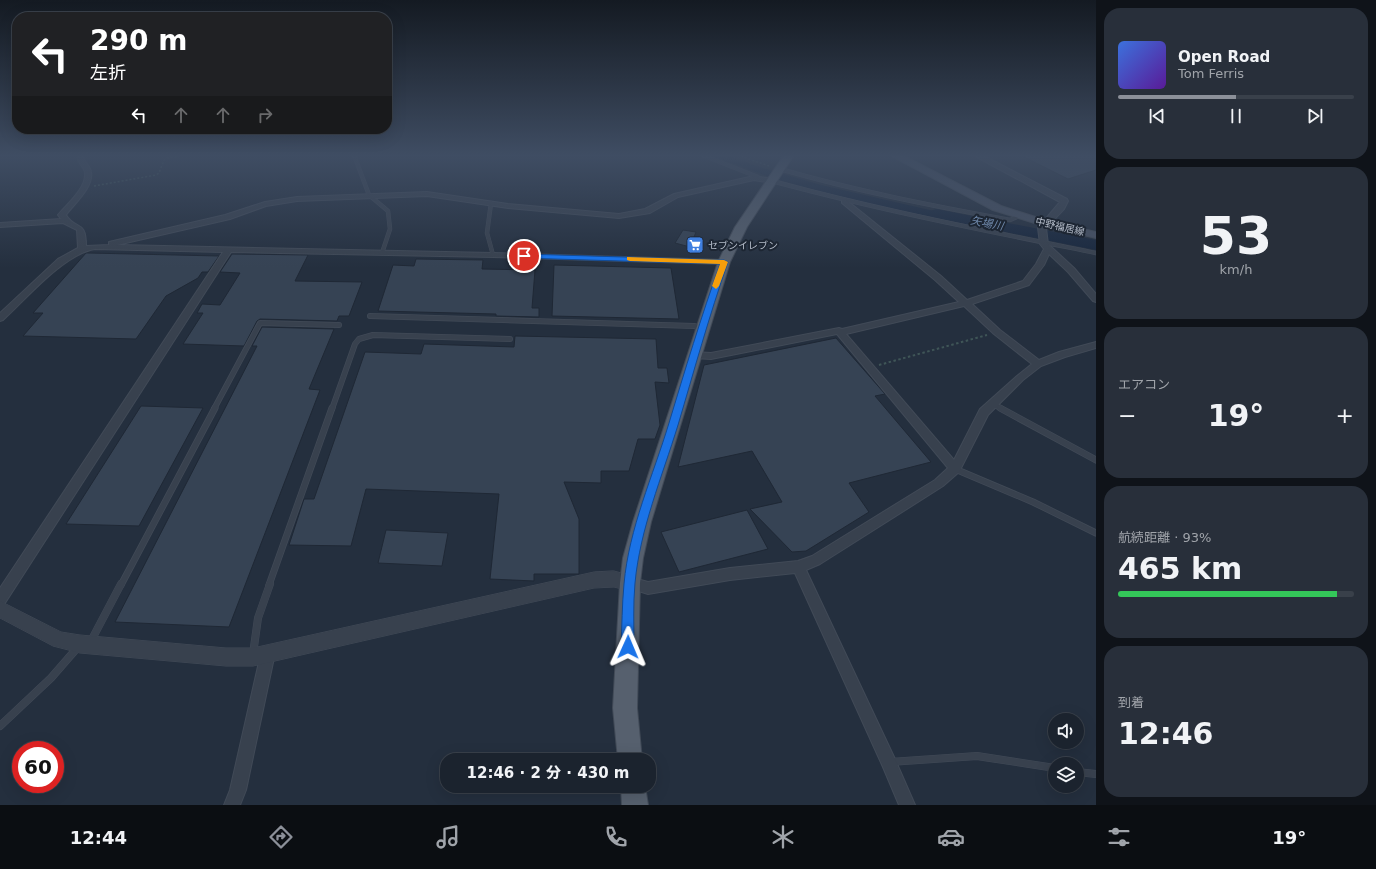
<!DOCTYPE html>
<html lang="ja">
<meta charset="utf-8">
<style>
body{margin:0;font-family:"DejaVu Sans","Noto Sans JP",sans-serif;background:#282f3a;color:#f1f3f6;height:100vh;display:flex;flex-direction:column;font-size:15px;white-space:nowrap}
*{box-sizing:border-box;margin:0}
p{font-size:13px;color:#a0a4aa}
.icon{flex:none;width:22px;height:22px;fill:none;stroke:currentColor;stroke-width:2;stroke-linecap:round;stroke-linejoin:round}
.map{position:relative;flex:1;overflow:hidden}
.sheet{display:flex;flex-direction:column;gap:8px;padding:8px;background:#0f1319;width:280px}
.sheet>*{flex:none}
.guide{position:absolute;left:12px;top:12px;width:380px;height:122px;border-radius:16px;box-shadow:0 4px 16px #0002,0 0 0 1px #39404a;background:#202124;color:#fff;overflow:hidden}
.tools{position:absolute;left:1048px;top:713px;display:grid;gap:8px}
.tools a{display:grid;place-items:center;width:36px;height:36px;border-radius:50%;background:#1b232e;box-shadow:0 4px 16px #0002,0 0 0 1px #39404a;font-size:20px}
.speed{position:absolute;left:12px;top:741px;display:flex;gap:8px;font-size:20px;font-weight:700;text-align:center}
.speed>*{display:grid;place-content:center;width:52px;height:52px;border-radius:50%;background:#1b232e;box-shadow:0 4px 16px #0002,0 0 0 1px #39404a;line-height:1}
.speed .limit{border:6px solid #d22;background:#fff;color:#111}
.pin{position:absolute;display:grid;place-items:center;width:34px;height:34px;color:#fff;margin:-17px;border:2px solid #fff;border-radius:50%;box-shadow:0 1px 4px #0007}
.me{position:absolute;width:44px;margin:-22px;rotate:1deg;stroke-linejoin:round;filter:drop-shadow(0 0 3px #0008)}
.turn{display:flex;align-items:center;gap:14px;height:84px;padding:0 12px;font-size:18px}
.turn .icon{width:52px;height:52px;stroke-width:2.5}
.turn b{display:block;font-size:28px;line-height:34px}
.lanes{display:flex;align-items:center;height:38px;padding:0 12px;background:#0003;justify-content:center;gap:20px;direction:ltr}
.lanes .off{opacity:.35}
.big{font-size:30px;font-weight:800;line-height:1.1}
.sheet .tile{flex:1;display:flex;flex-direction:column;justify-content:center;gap:6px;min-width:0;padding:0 14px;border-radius:16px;background:#282f3a}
.sheet .dial{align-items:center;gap:0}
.dial b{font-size:52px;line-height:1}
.song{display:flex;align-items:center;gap:12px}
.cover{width:48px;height:48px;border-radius:6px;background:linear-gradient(135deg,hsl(220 70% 55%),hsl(270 70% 35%))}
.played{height:4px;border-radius:2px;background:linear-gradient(90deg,#8c9099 50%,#39404a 50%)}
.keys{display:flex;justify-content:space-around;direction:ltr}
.heat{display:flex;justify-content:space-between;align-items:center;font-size:22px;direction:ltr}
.charge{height:6px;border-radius:3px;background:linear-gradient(90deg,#34c759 93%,#39404a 0)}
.trip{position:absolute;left:440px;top:753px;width:216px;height:40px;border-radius:16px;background:#1b232e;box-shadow:0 4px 16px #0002,0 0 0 1px #39404a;font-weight:800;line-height:40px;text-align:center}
.tabs{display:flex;height:64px;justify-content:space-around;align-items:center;background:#0b0e12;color:#a0a4aa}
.tabs .icon{width:28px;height:28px}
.tabs .current{color:#8c9099}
.tabs b{font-size:18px;color:#f1f3f6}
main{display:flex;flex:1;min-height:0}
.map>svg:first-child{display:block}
</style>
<main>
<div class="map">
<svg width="1096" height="805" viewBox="0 0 1096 805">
<rect width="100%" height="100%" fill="#242f3e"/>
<!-- water -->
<path fill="#17263c" d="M 709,155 L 726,155 L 756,166 L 821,185 L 960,217 L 969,224 C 909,213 849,200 790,183 C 763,176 737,164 709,155 Z"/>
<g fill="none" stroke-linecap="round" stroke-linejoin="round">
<!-- river -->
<polygon fill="#17263c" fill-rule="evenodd" points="936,209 1096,240 1096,250 931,217 928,214 931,211"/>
</g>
<!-- building -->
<g fill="#364354" stroke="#1f2835">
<polygon points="1020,155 1096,155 1096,170 1068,179"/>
<polygon points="683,230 696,232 690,247 675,243"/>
<polygon points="86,253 88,253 219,256 208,272 202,272 198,278 166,296 136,339 23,336 43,313 33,313"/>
<polygon points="232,254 308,255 295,281 362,282 349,316 339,316 337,321 260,319 257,321 244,346 183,344 203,313 197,313 202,304 220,305 240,273 220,272"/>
<polygon points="416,259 483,260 482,269 535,270 532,308 539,308 539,317 496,316 496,314 378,311 393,265 414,266"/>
<polygon points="554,265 671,268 679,319 552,316"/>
<polygon points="262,327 334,329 309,389 320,390 229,627 115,622 257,346 252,346"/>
<polygon points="515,336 656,339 658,368 667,368 669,383 655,382 660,425 655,439 638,439 629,471 601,471 601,483 564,482 579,519 579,574 534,574 534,581 490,579 499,494 366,489 351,546 289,545 304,499 314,499 365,352 421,354 424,344 514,347"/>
<polygon points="836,338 885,394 875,396 931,462 849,483 869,512 806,551 792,552 750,509 782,502 752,451 678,467 704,365"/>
<polygon points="141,406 203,408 139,526 66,524"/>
<polygon points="747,510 768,549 679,572 661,532"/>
<polygon points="386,530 448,533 442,566 378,563"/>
</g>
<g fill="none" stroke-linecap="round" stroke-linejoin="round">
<!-- service-far3 casing -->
<g stroke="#414a57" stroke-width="4.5">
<g id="service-far3">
<polyline points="354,155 369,195 388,211 390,229 382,253"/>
<polyline points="702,155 758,177"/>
<path d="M 780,169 C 856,191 933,206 1010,220 L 1019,216"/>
<path d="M 772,181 C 879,210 987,231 1096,253"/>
<polyline points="491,203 487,233 493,255"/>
</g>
</g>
<!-- service-far2 casing -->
<g stroke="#414a57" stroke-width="6">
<g id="service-far2">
<polyline points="370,316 694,326 702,328"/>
<polyline points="993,404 1002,409"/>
<polyline points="214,409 260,323 339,325"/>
<polyline points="332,409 355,344 359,339 373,335 510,339"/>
</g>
</g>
<!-- service-far1 casing -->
<g stroke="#414a57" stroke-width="7">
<g id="service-far1">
<polyline points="1000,408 1096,460"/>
<polyline points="955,469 1033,502 1096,533"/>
<polyline points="121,585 215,408"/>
<polyline points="269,585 332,408"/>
</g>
</g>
<!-- service casing -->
<g stroke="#414a57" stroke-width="8">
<g id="service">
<polyline points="91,641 121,584"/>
<polyline points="253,654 258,618 270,584"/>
<polyline points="0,726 51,678 78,647"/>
<polyline points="890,762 977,756 1055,768"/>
<polyline points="1077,772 1096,774"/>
</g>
</g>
<!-- minor casing -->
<g stroke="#414a57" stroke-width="2">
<g id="minor">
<path d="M 77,155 L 83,155 C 83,162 90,165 91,172 C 94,187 74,204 66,215 C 76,231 86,219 86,246 L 109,245 L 109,242 L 225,215 L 265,202 L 297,197 L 427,192 L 508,204 L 619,214 L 645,209 L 674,194 L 754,176 L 772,179 L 775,181 L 772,183 L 754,180 L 678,197 L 650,213 L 619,218 L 508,208 L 427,196 L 297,201 L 266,206 L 230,219 L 117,245 L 493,253 L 724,260 L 728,262 L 724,264 L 493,257 L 231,252 L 5,603 L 0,605 L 0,588 L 223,252 L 95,249 C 64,254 27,298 3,320 L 0,321 L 0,313 L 58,259 L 78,248 L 77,230 L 63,223 L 0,227 L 0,223 L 61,219 L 58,215 C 67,204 87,188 85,172 C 83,165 77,163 77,155 Z"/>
<path d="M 973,155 L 982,155 L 1067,199 L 1068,201 L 1064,209 L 1046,228 L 1048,244 L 1074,268 L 1096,294 L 1096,302 L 1093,301 L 1068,272 L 1049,254 L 1044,265 L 1029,285 L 972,304 L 1000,330 L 1039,360 L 1059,352 L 1096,342 L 1096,348 L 1065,357 L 1041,366 L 1023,380 L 988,415 L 959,472 L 943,486 L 820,564 L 806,570 L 894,757 L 915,805 L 899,805 L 883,767 L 795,573 L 730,580 L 648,594 L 626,587 L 624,583 L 626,579 L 630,577 L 648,582 L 730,568 L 798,561 L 812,556 L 935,480 L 948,468 L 837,334 L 711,359 L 694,358 L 689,355 L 694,352 L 711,353 L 839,328 L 842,329 L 959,302 L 935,280 L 842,203 L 842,199 L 845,199 L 941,276 L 967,300 L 1023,281 L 1036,264 L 1044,249 L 1040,244 L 1038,228 L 1060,202 ZM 964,306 L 994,334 L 1032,364 L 1017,376 L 980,409 L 954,460 L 846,334 Z"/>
<polygon points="268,646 273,648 275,653 246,790 240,805 224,805 230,790 261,653 263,648"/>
</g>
</g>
<!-- tertiary casing -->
<g stroke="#414a57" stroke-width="1">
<polygon id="tertiary" points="614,571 636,577 638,583 636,589 630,591 614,587 594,588 253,666 226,666 80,653 53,646 0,618 0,601 61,632 80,635 226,648 253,648 594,572"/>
</g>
<!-- secondary casing -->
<g stroke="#414a57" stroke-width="2">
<polygon id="secondary" points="890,155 902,155 1001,206 1048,221 1096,232 1096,238 1041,225 993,210"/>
</g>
<!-- primary casing -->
<g stroke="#414a57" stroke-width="2">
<g id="primary">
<polygon points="784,155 794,155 747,227 730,262 651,522 643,558 640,583 637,708 642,760 618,760 613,708 620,583 623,558 633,522 718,262 735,227"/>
<polygon points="621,786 645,786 648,805 622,805"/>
</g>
</g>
<!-- path-far1 -->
<g stroke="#3f5557" stroke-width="1.5" stroke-dasharray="2 2" stroke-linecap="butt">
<polyline points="737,155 769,166"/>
<polyline points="94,186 156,175 159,173 164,160 171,157 185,155"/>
</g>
<!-- path -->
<polyline stroke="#3f5557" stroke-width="2" stroke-dasharray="2.5 2.5" stroke-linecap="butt" points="879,365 987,335"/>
<!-- service-far3 -->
<use href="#service-far3" stroke="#38414e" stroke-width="3.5"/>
<!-- service-far2 -->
<use href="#service-far2" stroke="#38414e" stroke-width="4.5"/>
<!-- service-far1 -->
<use href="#service-far1" stroke="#38414e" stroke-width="5.5"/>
<!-- service -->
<use href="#service" stroke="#38414e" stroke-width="7"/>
<!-- minor -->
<use href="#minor" fill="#38414e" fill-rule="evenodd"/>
<!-- tertiary -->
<use href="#tertiary" fill="#38414e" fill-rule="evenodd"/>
<!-- secondary -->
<use href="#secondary" fill="#465061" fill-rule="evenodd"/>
<!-- primary -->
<use href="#primary" fill="#56606e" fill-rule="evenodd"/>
</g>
<!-- sky -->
<linearGradient id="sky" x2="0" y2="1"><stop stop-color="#141a22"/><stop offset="0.58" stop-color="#3f4d63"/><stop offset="1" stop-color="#3f4d63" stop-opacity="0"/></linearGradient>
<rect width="1096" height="268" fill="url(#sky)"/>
<!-- route -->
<path fill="#1a73e8" stroke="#114b97" d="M 524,254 L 724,260 L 728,262 C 709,316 694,371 678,425 C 662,477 640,529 635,583 C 633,604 634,626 634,647 L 632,652 L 628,653 L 623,652 L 621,647 C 622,626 622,605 624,584 C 629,528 653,476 669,423 C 685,370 701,317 720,264 L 522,258 L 521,256 Z"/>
<!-- slow -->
<polygon fill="#f59e0b" points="627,257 724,260 728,262 719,286 716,289 712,286 720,264 630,261 627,260"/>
<!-- icons -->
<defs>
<g id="supermarket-square" transform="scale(0.9)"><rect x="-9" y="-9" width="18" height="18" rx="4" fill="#3f7fe0" stroke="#1d2633"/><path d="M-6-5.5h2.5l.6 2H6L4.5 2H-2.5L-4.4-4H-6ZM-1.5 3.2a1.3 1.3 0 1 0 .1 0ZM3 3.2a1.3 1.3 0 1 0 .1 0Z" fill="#fff"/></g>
</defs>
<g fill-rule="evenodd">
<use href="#supermarket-square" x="695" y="245"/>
</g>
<g text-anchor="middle" stroke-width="4" stroke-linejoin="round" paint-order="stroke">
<!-- far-street labels -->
<g font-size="10" fill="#b4bcc9" stroke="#1d2633">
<text transform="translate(1060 226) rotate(13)" y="4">中野福居線</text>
</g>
<!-- far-poi labels -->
<g font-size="10" fill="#b4bcc9" stroke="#1d2633" text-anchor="start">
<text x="708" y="249">セブンイレブン</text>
</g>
<!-- far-water labels -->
<g font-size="11" font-style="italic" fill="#6d86a8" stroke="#1d2633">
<text transform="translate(987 223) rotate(11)" y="4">矢場川</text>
</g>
</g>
</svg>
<div class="tools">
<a><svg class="icon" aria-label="sound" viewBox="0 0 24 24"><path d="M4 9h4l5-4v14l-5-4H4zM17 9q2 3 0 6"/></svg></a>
<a><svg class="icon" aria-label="layers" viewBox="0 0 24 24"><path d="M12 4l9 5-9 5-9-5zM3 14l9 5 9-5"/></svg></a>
</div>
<div class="speed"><div class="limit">60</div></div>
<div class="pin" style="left:524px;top:256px;background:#d93025"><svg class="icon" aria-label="arrive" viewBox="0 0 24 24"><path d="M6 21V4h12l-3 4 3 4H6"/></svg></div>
<svg class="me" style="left:628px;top:647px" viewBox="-20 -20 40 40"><path d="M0-17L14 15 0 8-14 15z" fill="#1a73e8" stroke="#fff" stroke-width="4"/></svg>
<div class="trip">12:46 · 2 分 · 430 m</div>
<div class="guide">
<div class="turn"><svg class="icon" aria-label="left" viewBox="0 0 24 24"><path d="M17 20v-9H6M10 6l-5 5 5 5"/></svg><div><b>290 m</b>左折</div></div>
<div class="lanes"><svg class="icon" aria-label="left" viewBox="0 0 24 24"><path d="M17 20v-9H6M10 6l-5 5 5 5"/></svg><svg class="icon off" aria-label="ahead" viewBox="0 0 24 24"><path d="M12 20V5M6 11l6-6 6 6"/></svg><svg class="icon off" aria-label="ahead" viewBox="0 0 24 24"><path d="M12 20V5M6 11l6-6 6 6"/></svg><svg class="icon off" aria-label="right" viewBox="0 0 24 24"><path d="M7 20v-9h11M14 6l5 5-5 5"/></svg></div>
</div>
</div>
<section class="sheet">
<div class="tile">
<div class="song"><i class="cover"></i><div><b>Open Road</b><p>Tom Ferris</p></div></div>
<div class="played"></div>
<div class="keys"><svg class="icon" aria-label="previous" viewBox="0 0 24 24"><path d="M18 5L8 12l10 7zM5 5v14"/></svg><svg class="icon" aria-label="pause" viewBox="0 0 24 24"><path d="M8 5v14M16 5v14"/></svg><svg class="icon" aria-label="next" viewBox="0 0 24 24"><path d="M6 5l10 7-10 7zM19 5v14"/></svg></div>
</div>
<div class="tile dial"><b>53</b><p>km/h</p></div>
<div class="tile"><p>エアコン</p>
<div class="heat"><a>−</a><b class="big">19°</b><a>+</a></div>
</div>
<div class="tile"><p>航続距離 · 93%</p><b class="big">465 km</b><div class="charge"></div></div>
<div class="tile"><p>到着</p><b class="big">12:46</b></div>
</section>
</main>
<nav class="tabs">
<b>12:44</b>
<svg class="icon current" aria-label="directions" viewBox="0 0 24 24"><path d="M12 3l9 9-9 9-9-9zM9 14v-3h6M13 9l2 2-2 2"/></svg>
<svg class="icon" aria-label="music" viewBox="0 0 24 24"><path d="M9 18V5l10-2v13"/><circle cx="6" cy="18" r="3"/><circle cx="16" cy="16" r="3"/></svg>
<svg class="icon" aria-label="phone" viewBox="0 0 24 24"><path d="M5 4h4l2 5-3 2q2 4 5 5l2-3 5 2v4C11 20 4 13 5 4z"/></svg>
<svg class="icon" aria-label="climate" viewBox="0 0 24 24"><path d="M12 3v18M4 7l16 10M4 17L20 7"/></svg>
<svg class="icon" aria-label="car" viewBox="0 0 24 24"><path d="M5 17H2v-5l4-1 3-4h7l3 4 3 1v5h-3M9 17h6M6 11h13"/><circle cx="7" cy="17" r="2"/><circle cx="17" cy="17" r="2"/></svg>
<svg class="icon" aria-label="filters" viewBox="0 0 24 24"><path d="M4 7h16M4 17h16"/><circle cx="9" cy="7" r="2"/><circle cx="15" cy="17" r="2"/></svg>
<b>19°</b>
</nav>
